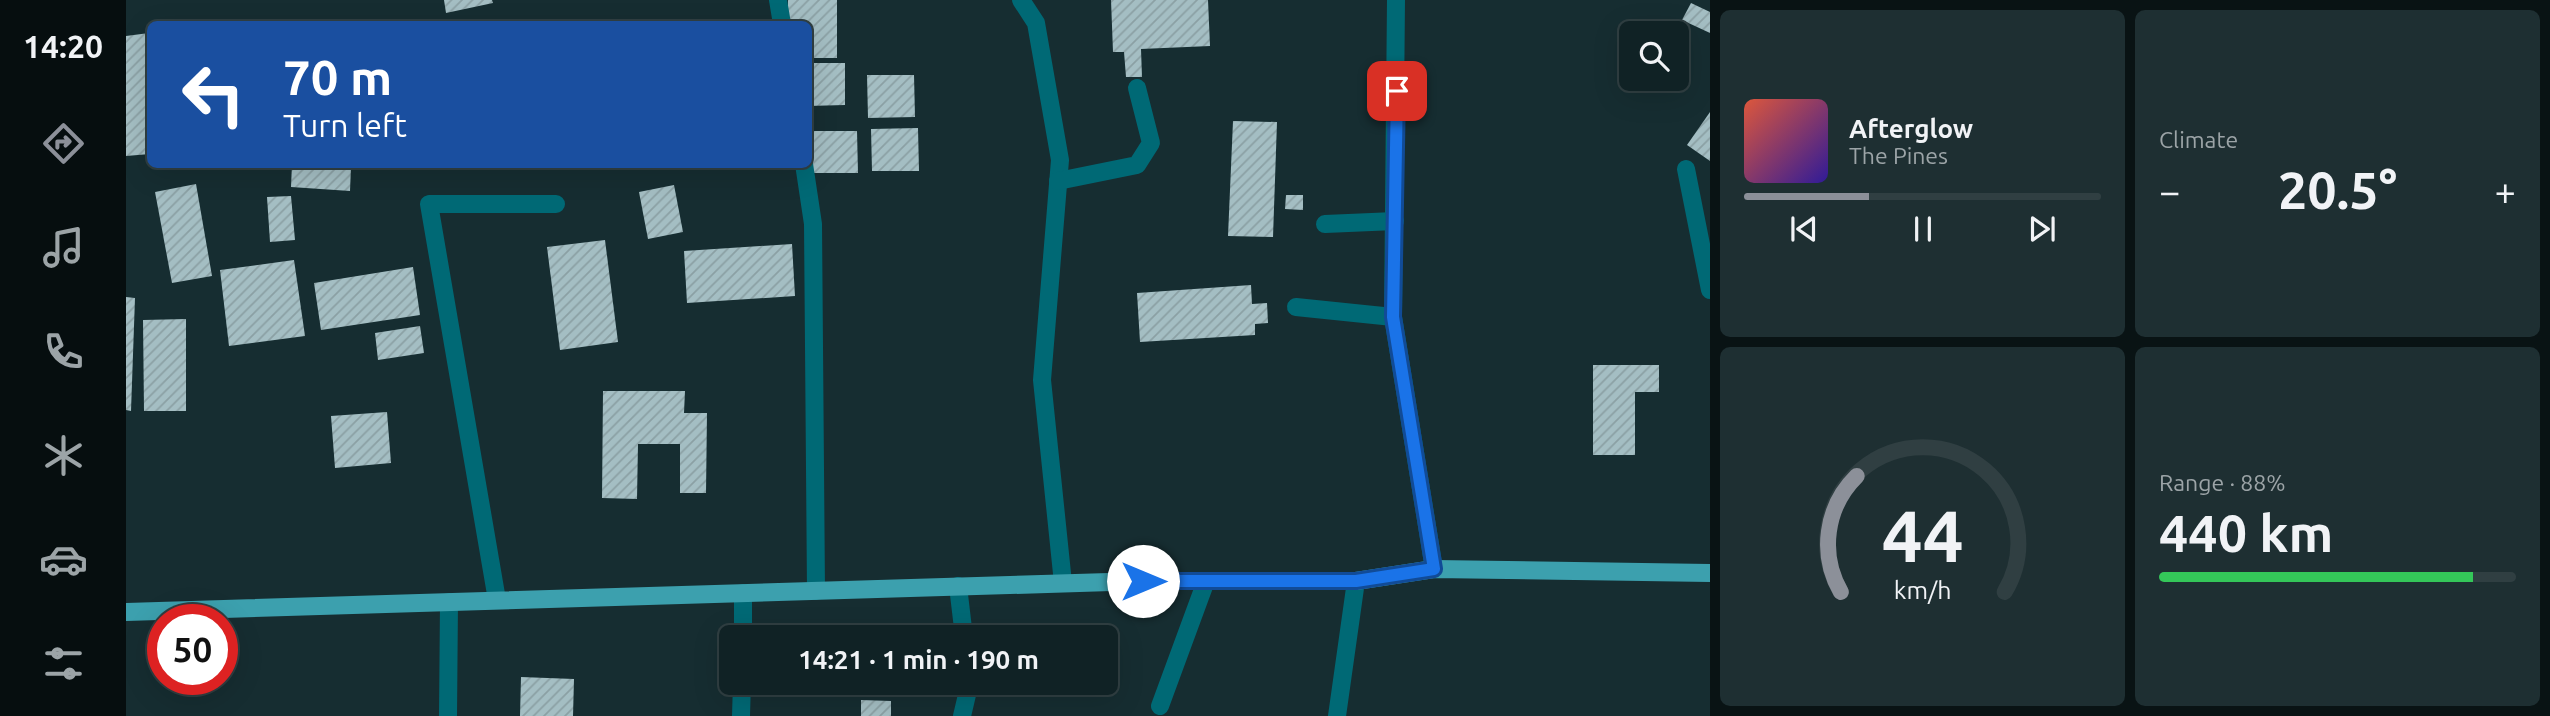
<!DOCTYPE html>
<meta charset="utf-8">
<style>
body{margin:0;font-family:Ubuntu,sans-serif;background:#1e2f32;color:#f1f3f6;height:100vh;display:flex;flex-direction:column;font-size:26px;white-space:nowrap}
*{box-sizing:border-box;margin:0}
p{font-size:23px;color:#9ca4a7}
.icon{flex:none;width:38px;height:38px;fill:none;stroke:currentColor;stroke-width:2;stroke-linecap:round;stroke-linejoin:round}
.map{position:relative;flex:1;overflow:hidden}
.side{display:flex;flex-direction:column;gap:10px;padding:10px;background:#091314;width:840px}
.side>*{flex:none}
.hud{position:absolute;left:21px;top:21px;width:665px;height:147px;border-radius:10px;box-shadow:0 7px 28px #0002,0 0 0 2px #303f42;background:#1a4fa0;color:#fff;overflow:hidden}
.fabs{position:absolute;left:1493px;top:21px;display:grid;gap:14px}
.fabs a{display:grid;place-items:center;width:70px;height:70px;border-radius:10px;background:#102225;box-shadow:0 7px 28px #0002,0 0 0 2px #303f42;font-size:35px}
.speed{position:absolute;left:21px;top:604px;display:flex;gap:14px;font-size:35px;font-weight:700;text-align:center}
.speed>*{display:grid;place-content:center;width:91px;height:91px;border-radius:50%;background:#102225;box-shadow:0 7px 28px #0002,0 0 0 2px #303f42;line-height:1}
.speed .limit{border:10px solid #d22;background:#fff;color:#111}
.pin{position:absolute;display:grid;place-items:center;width:60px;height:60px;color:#fff;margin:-30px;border-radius:14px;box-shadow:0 4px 10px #0006}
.me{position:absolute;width:77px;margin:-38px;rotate:90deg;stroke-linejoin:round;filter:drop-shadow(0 0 5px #0008)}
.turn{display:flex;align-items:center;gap:24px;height:147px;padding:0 21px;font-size:32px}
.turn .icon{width:91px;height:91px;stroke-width:2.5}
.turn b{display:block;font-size:49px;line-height:60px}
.big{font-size:52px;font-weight:700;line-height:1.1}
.side .tile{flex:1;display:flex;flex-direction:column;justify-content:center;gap:10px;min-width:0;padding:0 24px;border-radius:10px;background:#1e2f32}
.side .dial{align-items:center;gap:0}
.dial svg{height:182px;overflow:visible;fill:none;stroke:#303f42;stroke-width:7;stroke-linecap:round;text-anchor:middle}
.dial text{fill:#f1f3f6;stroke:none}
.song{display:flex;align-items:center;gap:21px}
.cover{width:84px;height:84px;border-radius:10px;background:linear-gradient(135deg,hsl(10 70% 55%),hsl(250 70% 35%))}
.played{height:7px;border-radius:4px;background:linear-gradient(90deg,#8c9099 35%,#303f42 35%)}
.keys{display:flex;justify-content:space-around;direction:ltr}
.heat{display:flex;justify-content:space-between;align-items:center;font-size:38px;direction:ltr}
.charge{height:10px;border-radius:5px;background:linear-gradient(90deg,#34c759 88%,#303f42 0)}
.side .tiles{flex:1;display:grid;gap:10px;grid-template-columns:repeat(2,1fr)}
.trip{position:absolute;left:593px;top:625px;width:399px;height:70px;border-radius:10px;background:#102225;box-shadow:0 7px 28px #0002,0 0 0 2px #303f42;font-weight:700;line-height:70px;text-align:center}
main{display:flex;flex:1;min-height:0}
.menu{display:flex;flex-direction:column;width:126px;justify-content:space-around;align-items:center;background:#060e0f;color:#9ca4a7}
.menu .icon{width:49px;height:49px}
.menu .active{color:#8c9099}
.menu b{font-size:32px;color:#f1f3f6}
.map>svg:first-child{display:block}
</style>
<main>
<nav class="menu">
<b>14:20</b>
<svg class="icon active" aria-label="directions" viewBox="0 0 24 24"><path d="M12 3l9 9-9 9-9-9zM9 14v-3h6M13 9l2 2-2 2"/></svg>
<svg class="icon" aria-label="music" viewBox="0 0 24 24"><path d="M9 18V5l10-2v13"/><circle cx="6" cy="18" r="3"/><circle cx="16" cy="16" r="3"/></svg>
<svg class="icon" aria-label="phone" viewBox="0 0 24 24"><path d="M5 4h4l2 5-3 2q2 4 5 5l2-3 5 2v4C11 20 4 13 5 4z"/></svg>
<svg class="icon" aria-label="climate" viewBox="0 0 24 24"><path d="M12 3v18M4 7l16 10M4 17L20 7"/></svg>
<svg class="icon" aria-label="car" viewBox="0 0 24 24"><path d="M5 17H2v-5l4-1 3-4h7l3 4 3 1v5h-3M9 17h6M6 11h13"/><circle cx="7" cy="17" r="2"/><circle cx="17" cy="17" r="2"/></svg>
<svg class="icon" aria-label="filters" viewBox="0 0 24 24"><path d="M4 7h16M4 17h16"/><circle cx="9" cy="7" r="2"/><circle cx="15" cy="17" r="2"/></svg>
</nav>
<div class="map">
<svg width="1584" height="716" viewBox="0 0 1584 716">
<defs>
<pattern id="building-hatch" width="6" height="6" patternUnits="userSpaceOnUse" patternTransform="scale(1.75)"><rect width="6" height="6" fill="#a4bec3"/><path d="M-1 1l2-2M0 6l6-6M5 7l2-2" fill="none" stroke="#8ba0a4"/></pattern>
</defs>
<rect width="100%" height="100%" fill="#162d31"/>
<!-- building -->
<g fill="url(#building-hatch)">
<polygon points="318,0 366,0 367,3 320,13"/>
<polygon points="662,0 711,0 711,58 682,58 682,24 662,24"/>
<polygon points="985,0 1082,0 1084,46 1015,49 1016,77 1000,77 998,52 987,52"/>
<polygon points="1565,3 1584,12 1584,33 1556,20"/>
<polygon points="23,33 24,154 0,156 0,36"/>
<polygon points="682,63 719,63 719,105 682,106"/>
<polygon points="741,75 788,75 789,117 742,118"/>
<polygon points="1584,112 1584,161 1561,145"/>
<polygon points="1107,121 1151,122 1147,237 1102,236"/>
<polygon points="792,128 793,171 746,171 745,129"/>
<polygon points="685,131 731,131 732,173 684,173"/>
<polygon points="166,164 225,167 224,191 165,187"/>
<polygon points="70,184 86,276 46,283 29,192"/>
<polygon points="548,185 557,232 522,239 513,192"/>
<polygon points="1160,195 1177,195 1177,210 1159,209"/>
<polygon points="165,196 169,240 144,242 141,197"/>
<polygon points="479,240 492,342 434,350 421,247"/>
<polygon points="666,244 669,296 561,303 558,251"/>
<polygon points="168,260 179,336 103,346 94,270"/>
<polygon points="287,267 294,315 195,330 188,283"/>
<polygon points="1125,285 1126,304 1141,303 1142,323 1129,324 1129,335 1014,342 1011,293"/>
<polygon points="0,297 9,298 5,411 0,410"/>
<polygon points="60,319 60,411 18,411 17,320"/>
<polygon points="294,326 298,353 252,360 249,333"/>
<polygon points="1467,365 1533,365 1533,392 1509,392 1509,455 1467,455"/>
<polygon points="477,391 559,391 558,413 581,413 580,493 554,493 554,444 512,444 511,499 476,498"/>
<polygon points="261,412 265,463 209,468 205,416"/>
<polygon points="395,677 448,679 447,716 394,716"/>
<polygon points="735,700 765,701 765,716 735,716"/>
</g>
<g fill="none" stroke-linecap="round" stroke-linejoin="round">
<!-- minor -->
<g stroke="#006975" stroke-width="18">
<polyline points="652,0 656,24"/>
<polyline points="895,0 910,23 934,160 916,380 937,583"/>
<polyline points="1270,0 1267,317 1308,569"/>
<polyline points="678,164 687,224 690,591"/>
<polyline points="1560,169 1584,290"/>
<polyline points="932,181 1011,165 1025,143 1011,88"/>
<polyline points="1199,224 1269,221"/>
<polyline points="1170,307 1267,317"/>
<polyline points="832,586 838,637"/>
<polyline points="371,600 303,204 430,204"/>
<polyline points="617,637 617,593"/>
<polyline points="1034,706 1080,581"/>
<polyline points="322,716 323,602"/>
<polyline points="615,716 616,682"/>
<polyline points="836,716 844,682"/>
<polyline points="1211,716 1230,581"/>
</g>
<!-- major -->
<polyline stroke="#3ca0ae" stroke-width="18" points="0,612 1017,581 1230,581 1308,569 1584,573"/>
</g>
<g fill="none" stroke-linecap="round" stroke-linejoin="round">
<!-- route casing -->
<g stroke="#114b97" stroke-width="18">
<polyline id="route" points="1017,581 1230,581 1308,569 1267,317 1271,91"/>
</g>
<!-- route -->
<use href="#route" stroke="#1a73e8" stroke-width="12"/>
</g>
</svg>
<div class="fabs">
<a><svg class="icon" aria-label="search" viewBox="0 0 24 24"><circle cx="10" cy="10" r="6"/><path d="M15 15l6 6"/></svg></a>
</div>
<div class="speed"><div class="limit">50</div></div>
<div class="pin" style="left:1271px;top:91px;background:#d93025"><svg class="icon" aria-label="arrive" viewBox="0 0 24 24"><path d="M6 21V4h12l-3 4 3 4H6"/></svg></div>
<svg class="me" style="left:1017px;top:581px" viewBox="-20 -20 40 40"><circle r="19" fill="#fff"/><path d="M0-13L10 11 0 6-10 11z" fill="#1a73e8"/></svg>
<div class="trip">14:21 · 1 min · 190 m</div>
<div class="hud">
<div class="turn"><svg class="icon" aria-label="left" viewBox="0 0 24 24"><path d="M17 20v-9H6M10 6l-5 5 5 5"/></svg><div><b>70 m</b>Turn left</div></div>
</div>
</div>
<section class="side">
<div class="tiles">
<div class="tile">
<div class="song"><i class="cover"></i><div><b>Afterglow</b><p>The Pines</p></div></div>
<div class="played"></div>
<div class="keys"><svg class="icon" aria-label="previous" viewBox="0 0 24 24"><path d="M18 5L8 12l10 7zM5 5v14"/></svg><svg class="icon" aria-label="pause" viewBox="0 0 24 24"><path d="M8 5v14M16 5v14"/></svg><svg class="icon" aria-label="next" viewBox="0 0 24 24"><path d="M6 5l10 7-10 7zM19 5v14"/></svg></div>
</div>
<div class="tile"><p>Climate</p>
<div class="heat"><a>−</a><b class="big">20.5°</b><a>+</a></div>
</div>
<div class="tile dial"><svg viewBox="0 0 100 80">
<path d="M14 69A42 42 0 1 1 86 69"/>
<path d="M14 69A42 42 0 0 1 21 18" stroke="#8c9099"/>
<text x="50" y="56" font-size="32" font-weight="700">44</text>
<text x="50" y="72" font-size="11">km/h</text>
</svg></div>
<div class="tile"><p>Range · 88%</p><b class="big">440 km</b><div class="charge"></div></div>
</div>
</section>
</main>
